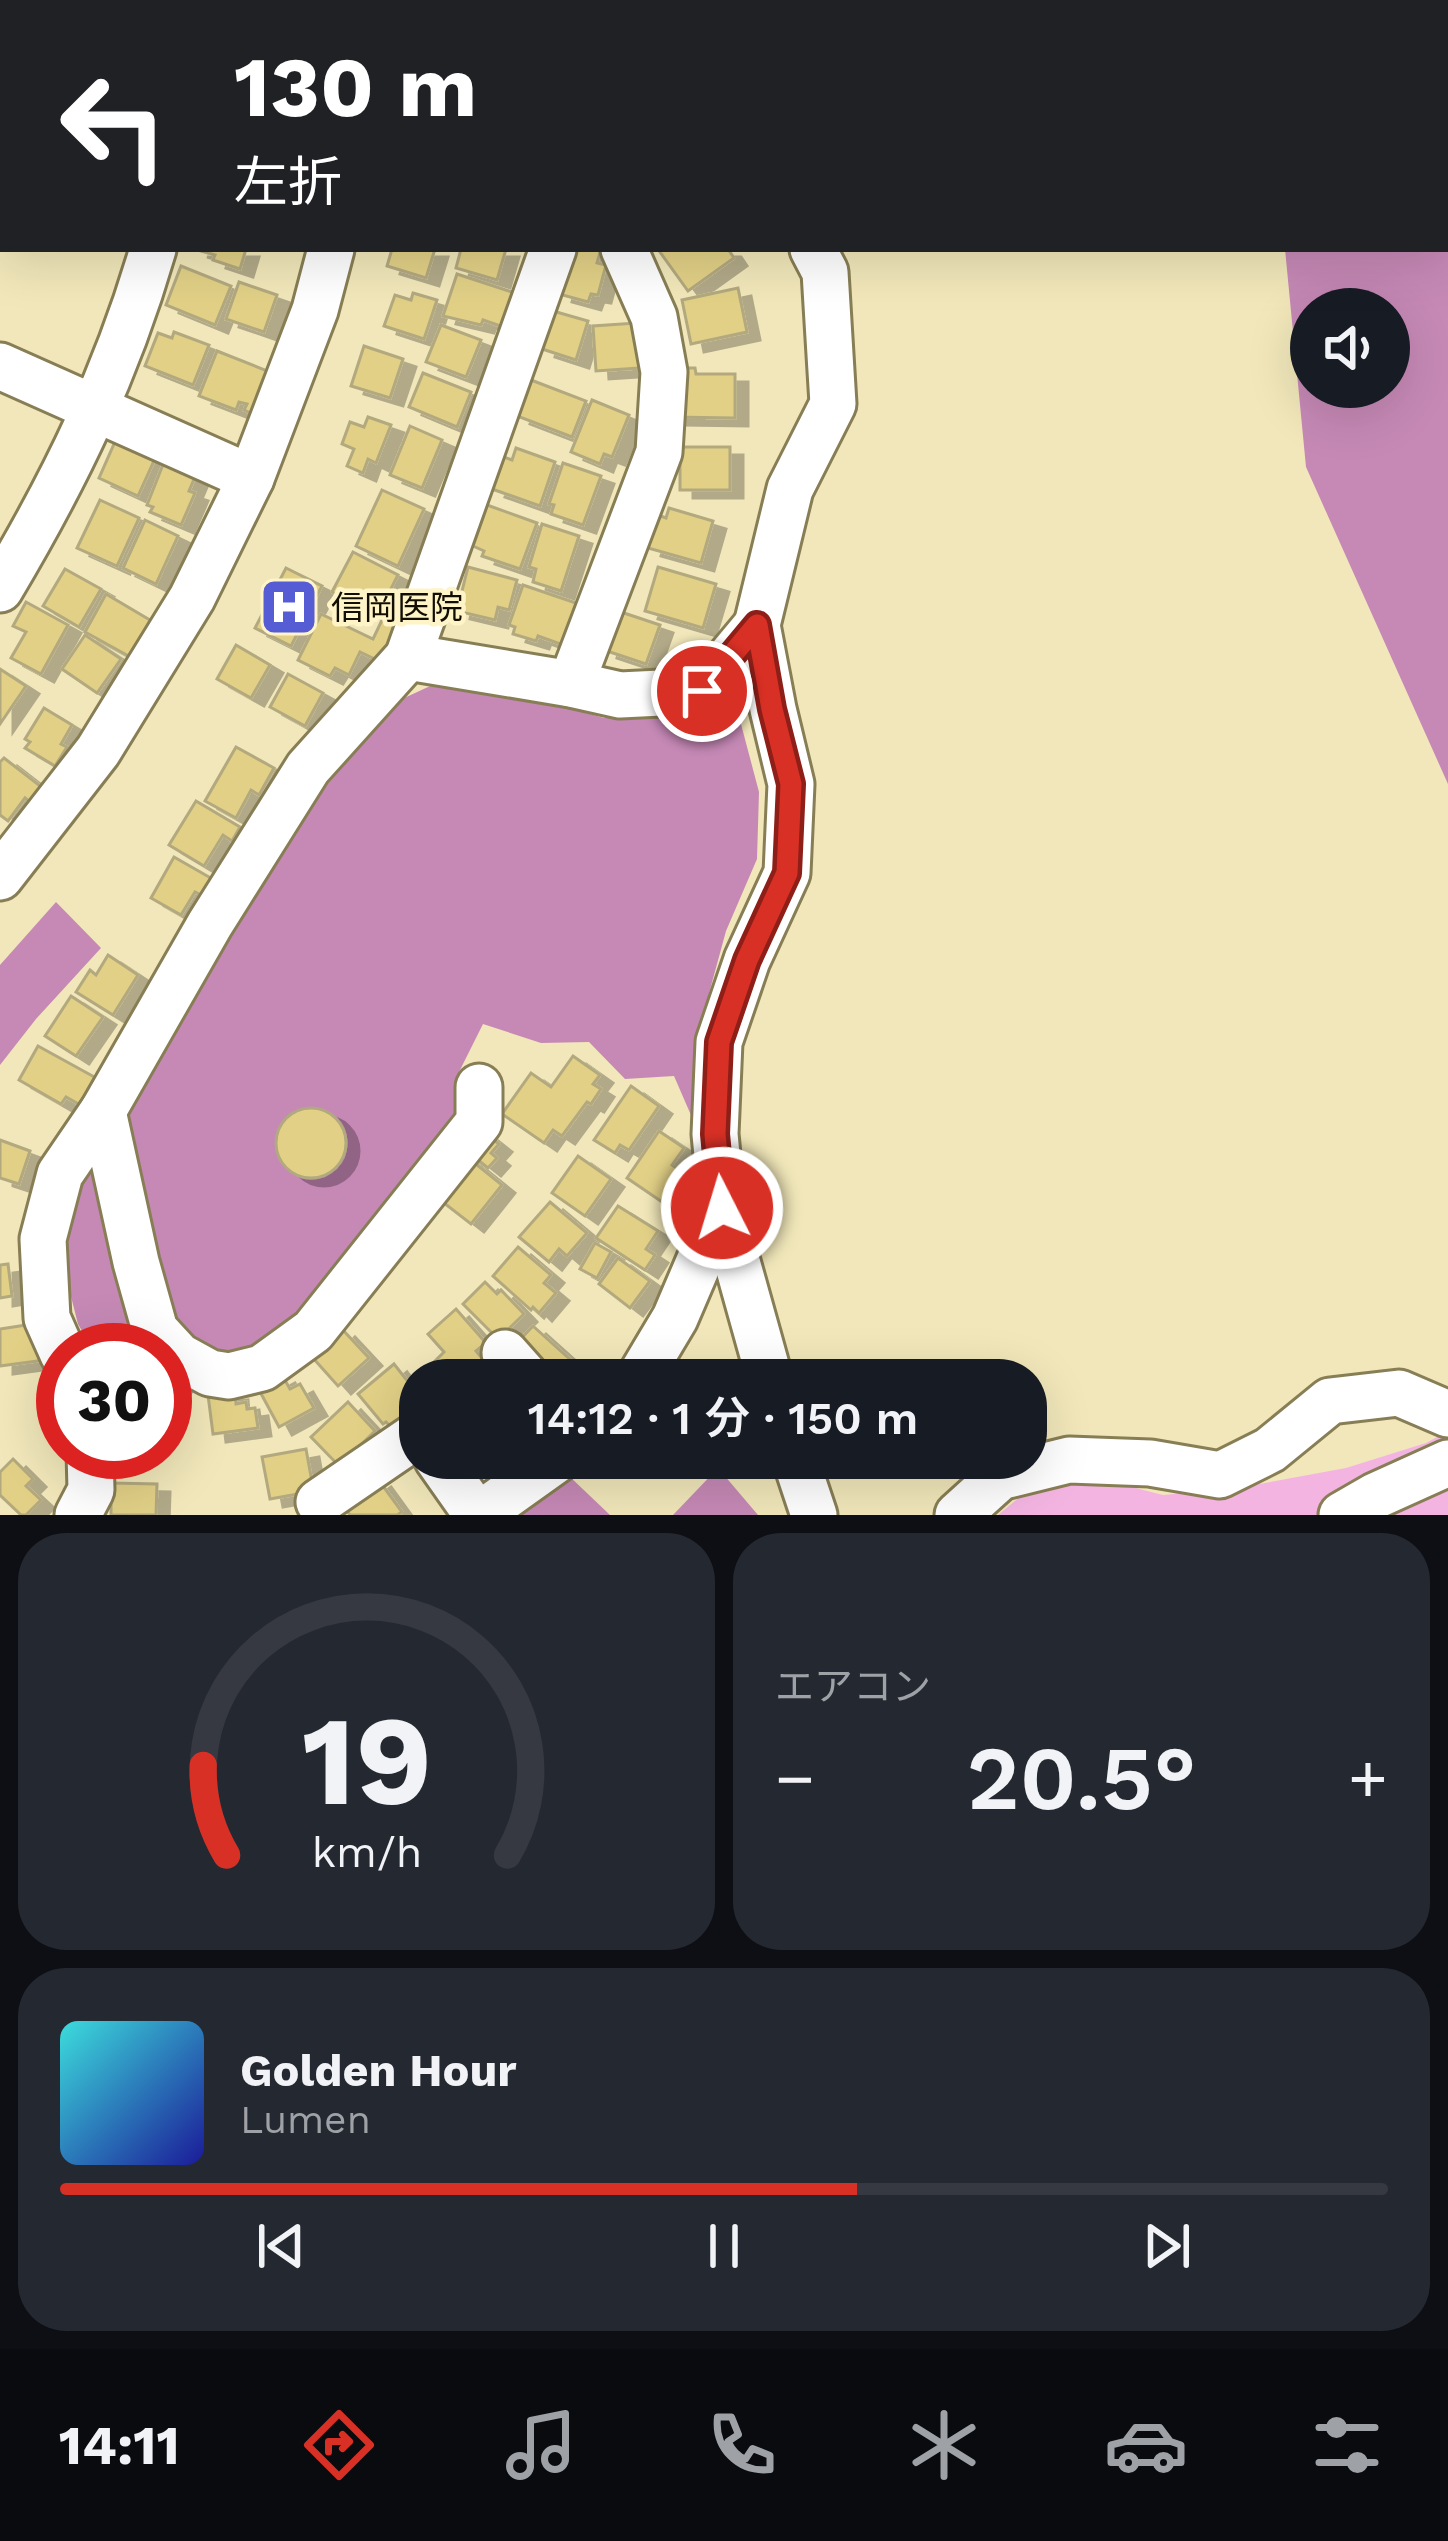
<!DOCTYPE html>
<html lang="ja">
<meta charset="utf-8">
<style>
body{margin:0;font-family:"Work Sans","Noto Sans JP",sans-serif;background:#242831;color:#f1f3f6;height:100vh;display:flex;flex-direction:column;font-size:45px;white-space:nowrap}
*{box-sizing:border-box;margin:0}
p{font-size:39px;color:#9ea1a6}
.icon{flex:none;width:66px;height:66px;fill:none;stroke:currentColor;stroke-width:2;stroke-linecap:round;stroke-linejoin:round}
.map{position:relative;height:1515px;overflow:hidden}
.panel{display:flex;flex-direction:column;gap:18px;padding:18px;background:#0d0f14;flex:1}
.panel>*{flex:none}
.guide{position:absolute;left:0px;top:0px;width:1449px;height:252px;box-shadow:0 12px 48px #0002;background:#202124;color:#fff;overflow:hidden}
.fabs{position:absolute;left:1290px;top:288px;display:grid;gap:24px}
.fabs a{display:grid;place-items:center;width:120px;height:120px;border-radius:50%;background:#171b24;box-shadow:0 12px 48px #0002;font-size:60px}
.speed{position:absolute;left:36px;top:1323px;display:flex;gap:24px;font-size:60px;font-weight:700;text-align:center}
.speed>*{display:grid;place-content:center;width:156px;height:156px;border-radius:50%;background:#171b24;box-shadow:0 12px 48px #0002;line-height:1}
.speed .limit{border:18px solid #d22;background:#fff;color:#111}
.pin{position:absolute;display:grid;place-items:center;width:102px;height:102px;color:#fff;margin:-51px;border:6px solid #fff;border-radius:50%;box-shadow:0 3px 12px #0007}
.me{position:absolute;width:132px;margin:-66px;rotate:355deg;stroke-linejoin:round;filter:drop-shadow(0 0 9px #0008)}
.turn{display:flex;align-items:center;gap:42px;height:252px;padding:0 36px;font-size:54px}
.turn .icon{width:156px;height:156px;stroke-width:2.5}
.turn b{display:block;font-size:84px;line-height:102px}
.big{font-size:90px;font-weight:600;line-height:1.1}
.panel .tile{flex:1;display:flex;flex-direction:column;justify-content:center;gap:18px;min-width:0;padding:0 42px;border-radius:48px;background:#242831}
.panel .dial{align-items:center;gap:0}
.dial svg{height:312px;overflow:visible;fill:none;stroke:#363941;stroke-width:7;stroke-linecap:round;text-anchor:middle}
.dial text{fill:#f1f3f6;stroke:none}
.song{display:flex;align-items:center;gap:36px}
.cover{width:144px;height:144px;border-radius:18px;background:linear-gradient(135deg,hsl(180 70% 55%),hsl(240 70% 35%))}
.played{height:12px;border-radius:6px;background:linear-gradient(90deg,#d93025 60%,#363941 60%)}
.keys{display:flex;justify-content:space-around;direction:ltr}
.heat{display:flex;justify-content:space-between;align-items:center;font-size:66px;direction:ltr}
.panel .tiles{flex:1;display:grid;gap:18px;grid-template-columns:1fr 1fr}
.tile:last-child{grid-column:span 2}
.trip{position:absolute;left:399px;top:1359px;width:648px;height:120px;border-radius:48px;background:#171b24;box-shadow:0 12px 48px #0002;font-weight:600;line-height:120px;text-align:center}
.tabs{display:flex;height:192px;justify-content:space-around;align-items:center;background:#090b0e;color:#9ea1a6}
.tabs .icon{width:84px;height:84px}
.tabs .on{color:#d93025}
.tabs b{font-size:54px;color:#f1f3f6}
.map>svg:first-child{display:block}
</style>
<div class="map">
<svg width="1448" height="1515" viewBox="0 0 1448 1515">
<defs>
<filter id="shadow"><feDropShadow dx="13" dy="8" stdDeviation="0" flood-color="#0004"/></filter>
</defs>
<rect width="100%" height="100%" fill="#f1e7ba"/>
<!-- green -->
<polygon fill="#f3b4e2" points="1448,1431 1448,1515 998,1515 1026,1492 1085,1475 1163,1495 1232,1489 1346,1468 1426,1443"/>
<!-- forest -->
<g fill="#c689b6" fill-rule="evenodd">
<path d="M 1198,0 L 1448,0 L 1448,784 L 1306,467 L 1285,249 L 1446,249 L 1446,3 L 1200,3 ZM 1389,309 L 1389,387 L 1311,387 L 1311,309 Z"/>
<polygon points="441,681 544,701 604,718 737,709 759,792 757,859 726,931 705,1008 697,1129 674,1076 625,1079 589,1042 541,1043 483,1024 459,1072 458,1121 302,1318 255,1353 210,1359 165,1447 165,1350 93,1350 78,1324 66,1277 68,1227 90,1162 238,900 376,711"/>
<polygon points="56,902 101,948 36,1019 0,1065 0,965"/>
<polygon points="718,1468 758,1515 673,1515"/>
<polygon points="568,1475 610,1515 516,1515"/>
</g>
<!-- building -->
<g fill="#e1d086" stroke="#b3a97f" stroke-width="3" filter="url(#shadow)">
<polygon points="194,249 246,249 240,269 213,260 215,255"/>
<polygon points="392,249 435,249 426,278 387,266"/>
<polygon points="461,249 506,249 497,280 456,268"/>
<polygon points="572,249 601,249 597,263 606,265 598,295 591,294 588,302 559,294"/>
<polygon points="664,249 728,249 734,258 688,291 660,252"/>
<polygon points="181,266 231,286 215,325 166,305"/>
<polygon points="457,274 521,295 509,329 483,320 481,325 443,316"/>
<polygon points="239,282 277,295 264,332 226,319"/>
<polygon points="738,288 747,332 691,344 682,300"/>
<polygon points="413,293 437,300 424,339 384,326 395,295 411,300"/>
<polygon points="553,311 588,321 576,360 542,349"/>
<polygon points="636,323 639,368 596,371 593,326"/>
<polygon points="441,325 481,340 466,377 426,362"/>
<polygon points="174,332 209,345 193,385 145,366 158,333 172,338"/>
<polygon points="364,346 403,359 390,398 351,386"/>
<polygon points="217,351 270,372 253,414 244,410 247,404 239,402 236,410 199,396"/>
<polygon points="672,368 695,368 696,374 735,374 735,418 671,417"/>
<polygon points="423,373 471,392 457,427 409,407"/>
<polygon points="531,380 586,401 572,437 517,416"/>
<polygon points="592,400 629,415 612,457 604,454 600,464 571,452"/>
<polygon points="368,417 391,425 376,463 368,459 363,473 347,466 354,449 342,444 350,422 364,427"/>
<polygon points="410,426 442,440 422,488 390,475"/>
<polygon points="118,435 158,452 138,496 99,478"/>
<rect x="680" y="447" width="50" height="43"/>
<polygon points="516,448 555,462 540,506 492,489 504,457 512,460"/>
<polygon points="164,462 200,465 189,491 195,493 181,525 150,512 153,507 147,505"/>
<polygon points="563,463 601,476 583,525 551,514 554,505 549,504"/>
<polygon points="382,490 424,509 398,566 356,546"/>
<polygon points="100,500 139,518 117,566 77,548"/>
<polygon points="487,505 537,523 520,569 482,556 484,551 473,546"/>
<polygon points="669,508 713,521 701,563 648,548 658,515 666,518"/>
<polygon points="145,520 178,536 156,584 123,568"/>
<polygon points="542,524 579,536 561,591 533,582 536,569 529,567"/>
<polygon points="353,552 398,575 377,616 332,592"/>
<polygon points="468,567 517,580 509,610 498,607 495,620 457,611"/>
<polygon points="658,567 716,584 703,628 645,611"/>
<polygon points="286,568 322,586 291,646 255,628"/>
<polygon points="65,569 101,589 79,627 43,606"/>
<polygon points="523,585 576,603 563,645 538,636 536,641 513,634 515,627 509,625"/>
<polygon points="106,594 155,623 134,659 85,632"/>
<polygon points="26,602 68,625 41,674 11,658 26,632 13,626"/>
<polygon points="618,611 660,625 646,664 604,650"/>
<polygon points="321,614 373,639 382,620 406,632 383,663 360,652 349,675 335,668 330,676 298,660"/>
<polygon points="85,635 121,659 97,693 62,669"/>
<polygon points="236,645 270,665 251,698 217,679"/>
<polygon points="0,669 26,686 0,724"/>
<polygon points="288,674 323,693 305,726 270,707"/>
<polygon points="44,708 72,725 61,744 67,747 55,766 25,748 30,742 25,739"/>
<polygon points="236,747 274,768 259,795 251,790 236,818 205,801"/>
<polygon points="4,758 48,792 36,807 25,798 8,821 0,815 0,762"/>
<polygon points="196,801 240,827 232,841 223,835 204,866 169,845"/>
<polygon points="174,857 216,881 207,898 195,892 181,915 151,898"/>
<polygon points="108,955 138,975 113,1015 76,992 90,970 96,975"/>
<polygon points="71,996 103,1017 76,1056 45,1036"/>
<polygon points="38,1046 98,1079 82,1106 66,1097 61,1104 19,1080"/>
<polygon points="573,1056 600,1075 593,1084 601,1089 591,1104 587,1102 562,1136 553,1130 544,1143 502,1114 531,1073 551,1087"/>
<polygon points="631,1086 659,1106 629,1150 620,1145 615,1153 594,1140"/>
<circle cx="311" cy="1143" r="35"/>
<polygon points="659,1131 684,1148 672,1165 686,1174 665,1204 627,1178"/>
<polygon points="485,1133 499,1144 491,1153 497,1158 488,1168 468,1152"/>
<polygon points="0,1140 30,1151 19,1184 0,1178"/>
<polygon points="466,1156 502,1185 471,1224 435,1196"/>
<polygon points="578,1156 611,1179 585,1216 552,1193"/>
<polygon points="550,1202 587,1233 567,1256 559,1249 549,1262 519,1237"/>
<polygon points="618,1206 658,1231 646,1249 655,1255 645,1270 596,1238"/>
<polygon points="595,1243 611,1252 597,1278 580,1269"/>
<polygon points="518,1247 551,1275 544,1283 556,1293 539,1313 533,1307 531,1310 493,1276"/>
<polygon points="618,1258 650,1281 630,1308 599,1284"/>
<polygon points="8,1264 12,1296 0,1298 0,1265"/>
<polygon points="485,1282 497,1294 501,1290 524,1314 498,1339 463,1304"/>
<polygon points="456,1309 486,1343 476,1351 486,1363 467,1380 457,1370 449,1377 435,1361 444,1352 428,1334"/>
<polygon points="39,1323 45,1360 0,1366 0,1329"/>
<polygon points="533,1326 584,1372 578,1380 542,1380 509,1351"/>
<polygon points="342,1329 369,1358 338,1386 313,1358"/>
<polygon points="394,1364 417,1393 404,1404 410,1411 391,1427 386,1422 383,1424 358,1394"/>
<polygon points="282,1375 290,1389 300,1384 314,1408 279,1427 258,1388"/>
<polygon points="235,1392 236,1404 246,1402 247,1409 255,1408 258,1428 213,1434 208,1395"/>
<polygon points="348,1402 375,1431 339,1466 311,1437"/>
<polygon points="306,1449 312,1482 307,1483 309,1492 270,1499 262,1457"/>
<polygon points="13,1459 33,1479 26,1486 41,1500 26,1515 21,1515 0,1495 0,1472"/>
<polygon points="378,1479 402,1512 397,1515 350,1515 343,1505"/>
<polygon points="111,1483 157,1484 156,1515 111,1515"/>
</g>
<g fill="none" stroke-linecap="round" stroke-linejoin="round">
<!-- minor casing -->
<g stroke="#887e55" stroke-width="51">
<g id="minor">
<polyline points="549,0 556,3"/>
<polyline points="17,3 18,0"/>
<polyline points="201,3 201,0"/>
<polyline points="366,3 366,0"/>
<polyline points="0,34 3,40"/>
<polyline points="0,366 251,478"/>
<path d="M 0,589 C 66,478 117,373 153,249"/>
<polyline points="408,657 571,684 620,695 702,691 757,625"/>
<polyline points="571,684 659,452 664,372 654,317 624,249"/>
<polyline points="0,877 98,751 192,598 251,478 315,310 331,249"/>
<polyline points="103,1111 136,1262 155,1330 179,1356 210,1373 229,1376 262,1368 313,1331 479,1122 479,1087"/>
<polyline points="505,1353 529,1380"/>
<polyline points="63,1354 47,1318 43,1239 60,1174 103,1111 210,924 308,768 408,657 553,249"/>
<polyline points="638,1380 675,1318 722,1208"/>
<polyline points="770,1380 722,1208 715,1134 719,1042 747,960 787,873 791,784 773,709 757,625 790,489 833,404 825,272 813,249"/>
<polyline points="437,1458 477,1515"/>
<polyline points="795,1458 814,1515"/>
<polyline points="319,1502 420,1433"/>
<polyline points="78,1515 91,1490 90,1452"/>
<polyline points="479,1515 559,1458"/>
<polyline points="958,1515 1000,1477 1069,1460 1150,1463 1220,1475 1270,1450 1330,1401 1399,1393 1448,1414"/>
<polyline points="1342,1515 1375,1496 1448,1463"/>
</g>
</g>
<!-- minor -->
<use href="#minor" stroke="#fff" stroke-width="45"/>
</g>
<g fill="none" stroke-linecap="round" stroke-linejoin="round">
<!-- route casing -->
<g stroke="#8d1f18" stroke-width="30">
<polyline id="route" points="702,691 757,625 772,709 791,784 787,873 747,960 719,1042 715,1134 722,1208"/>
</g>
<!-- route -->
<use href="#route" stroke="#d93025" stroke-width="21"/>
</g>
<!-- icons -->
<defs>
<g id="hospital-square" transform="scale(3)"><rect x="-9" y="-9" width="18" height="18" rx="4" fill="#565cd4" stroke="#fef4c7"/><path d="M-5-5h3v3.5h4V-5h3V5h-3V1.5h-4V5h-3Z" fill="#fff"/></g>
</defs>
<g fill-rule="evenodd">
<use href="#hospital-square" x="289" y="607"/>
</g>
<g text-anchor="middle" stroke-width="9" stroke-linejoin="round" paint-order="stroke">
<!-- poi labels -->
<g font-size="33" fill="#110d01" stroke="#fef4c7" text-anchor="start">
<text x="331" y="619">信岡医院</text>
</g>
</g>
</svg>
<div class="fabs">
<a><svg class="icon" aria-label="sound" viewBox="0 0 24 24"><path d="M4 9h4l5-4v14l-5-4H4zM17 9q2 3 0 6"/></svg></a>
</div>
<div class="speed"><div class="limit">30</div></div>
<div class="pin" style="left:702px;top:691px;background:#d93025"><svg class="icon" aria-label="arrive" viewBox="0 0 24 24"><path d="M6 21V4h12l-3 4 3 4H6"/></svg></div>
<svg class="me" style="left:722px;top:1208px" viewBox="-20 -20 40 40"><circle r="17" fill="#d93025" stroke="#fff" stroke-width="3"/><path d="M0-11L8 9 0 5-8 9z" fill="#fff"/></svg>
<div class="trip">14:12 · 1 分 · 150 m</div>
<div class="guide">
<div class="turn"><svg class="icon" aria-label="left" viewBox="0 0 24 24"><path d="M17 20v-9H6M10 6l-5 5 5 5"/></svg><div><b>130 m</b>左折</div></div>
</div>
</div>
<section class="panel">
<div class="tiles">
<div class="tile dial"><svg viewBox="0 0 100 80">
<path d="M14 69A42 42 0 1 1 86 69"/>
<path d="M14 69A42 42 0 0 1 8 46" stroke="#d93025"/>
<text x="50" y="56" font-size="32" font-weight="700">19</text>
<text x="50" y="72" font-size="11">km/h</text>
</svg></div>
<div class="tile"><p>エアコン</p>
<div class="heat"><a>−</a><b class="big">20.5°</b><a>+</a></div>
</div>
<div class="tile">
<div class="song"><i class="cover"></i><div><b>Golden Hour</b><p>Lumen</p></div></div>
<div class="played"></div>
<div class="keys"><svg class="icon" aria-label="previous" viewBox="0 0 24 24"><path d="M18 5L8 12l10 7zM5 5v14"/></svg><svg class="icon" aria-label="pause" viewBox="0 0 24 24"><path d="M8 5v14M16 5v14"/></svg><svg class="icon" aria-label="next" viewBox="0 0 24 24"><path d="M6 5l10 7-10 7zM19 5v14"/></svg></div>
</div>
</div>
</section>
<nav class="tabs">
<b>14:11</b>
<svg class="icon on" aria-label="directions" viewBox="0 0 24 24"><path d="M12 3l9 9-9 9-9-9zM9 14v-3h6M13 9l2 2-2 2"/></svg>
<svg class="icon" aria-label="music" viewBox="0 0 24 24"><path d="M9 18V5l10-2v13"/><circle cx="6" cy="18" r="3"/><circle cx="16" cy="16" r="3"/></svg>
<svg class="icon" aria-label="phone" viewBox="0 0 24 24"><path d="M5 4h4l2 5-3 2q2 4 5 5l2-3 5 2v4C11 20 4 13 5 4z"/></svg>
<svg class="icon" aria-label="climate" viewBox="0 0 24 24"><path d="M12 3v18M4 7l16 10M4 17L20 7"/></svg>
<svg class="icon" aria-label="car" viewBox="0 0 24 24"><path d="M5 17H2v-5l4-1 3-4h7l3 4 3 1v5h-3M9 17h6M6 11h13"/><circle cx="7" cy="17" r="2"/><circle cx="17" cy="17" r="2"/></svg>
<svg class="icon" aria-label="filters" viewBox="0 0 24 24"><path d="M4 7h16M4 17h16"/><circle cx="9" cy="7" r="2"/><circle cx="15" cy="17" r="2"/></svg>
</nav>
